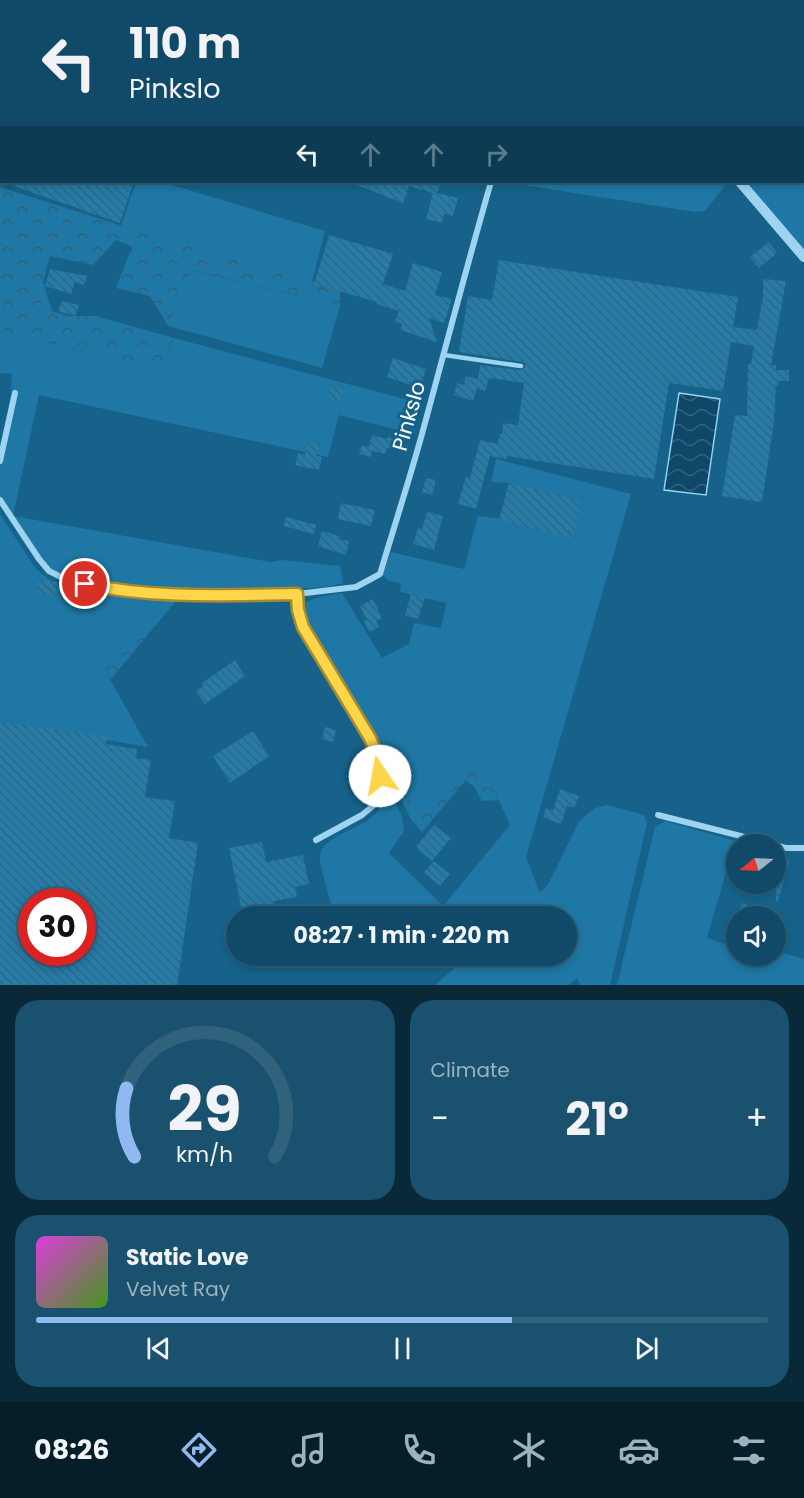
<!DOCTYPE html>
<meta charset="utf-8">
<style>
body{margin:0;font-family:Poppins,sans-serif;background:#19516e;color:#f1f3f6;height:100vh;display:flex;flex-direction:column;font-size:22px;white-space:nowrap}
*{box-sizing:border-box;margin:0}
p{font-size:20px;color:#9cb3c0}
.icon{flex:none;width:33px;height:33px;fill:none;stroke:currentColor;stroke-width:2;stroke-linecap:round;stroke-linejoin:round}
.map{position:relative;height:985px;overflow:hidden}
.drawer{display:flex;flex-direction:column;gap:15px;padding:15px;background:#092939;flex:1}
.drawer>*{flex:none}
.banner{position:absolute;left:0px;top:0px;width:804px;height:183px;box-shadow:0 3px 9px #0003,0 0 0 2px #30627c;background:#104a68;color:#f1f3f6;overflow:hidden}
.needle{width:39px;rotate:252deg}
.fabs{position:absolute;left:726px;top:834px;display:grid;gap:12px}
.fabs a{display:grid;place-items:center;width:60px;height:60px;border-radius:50%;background:#104a68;box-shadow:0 3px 9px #0003,0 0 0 2px #30627c;font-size:30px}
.speed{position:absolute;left:18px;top:888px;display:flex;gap:12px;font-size:30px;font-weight:700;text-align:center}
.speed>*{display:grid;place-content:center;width:78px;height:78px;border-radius:50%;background:#104a68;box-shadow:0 3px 9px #0003,0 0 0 2px #30627c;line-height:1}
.speed .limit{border:9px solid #d22;background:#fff;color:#111}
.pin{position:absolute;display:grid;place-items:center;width:51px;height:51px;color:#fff;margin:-26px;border:3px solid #fff;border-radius:50%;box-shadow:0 2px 6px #0007}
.me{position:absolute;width:66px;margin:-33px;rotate:348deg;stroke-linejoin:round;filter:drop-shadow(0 0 4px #0008)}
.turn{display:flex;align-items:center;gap:21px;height:126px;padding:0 30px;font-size:27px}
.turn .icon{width:78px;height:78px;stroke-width:2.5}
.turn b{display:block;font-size:42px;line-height:51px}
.lanes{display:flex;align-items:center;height:57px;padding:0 30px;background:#0003;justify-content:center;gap:30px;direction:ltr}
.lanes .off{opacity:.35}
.big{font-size:45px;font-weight:700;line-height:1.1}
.drawer .card{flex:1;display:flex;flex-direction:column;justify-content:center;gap:9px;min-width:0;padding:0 21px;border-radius:24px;background:#19516e}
.drawer .dial{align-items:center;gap:0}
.dial svg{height:156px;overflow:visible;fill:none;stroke:#30627c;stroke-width:7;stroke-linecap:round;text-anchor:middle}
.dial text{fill:#f1f3f6;stroke:none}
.song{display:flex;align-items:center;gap:18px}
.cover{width:72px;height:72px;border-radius:9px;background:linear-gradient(135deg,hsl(300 70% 55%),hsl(100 70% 35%))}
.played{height:6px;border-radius:3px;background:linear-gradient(90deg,#90b9f0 65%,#30627c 65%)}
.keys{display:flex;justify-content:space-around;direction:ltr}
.heat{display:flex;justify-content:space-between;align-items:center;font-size:33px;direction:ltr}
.drawer .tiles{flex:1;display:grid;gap:15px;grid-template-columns:1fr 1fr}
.card:last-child{grid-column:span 2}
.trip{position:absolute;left:226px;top:906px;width:351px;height:60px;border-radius:30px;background:#104a68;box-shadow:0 3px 9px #0003,0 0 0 2px #30627c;font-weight:700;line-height:60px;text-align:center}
.menu{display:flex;height:96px;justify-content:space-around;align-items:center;background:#061e2a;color:#9cb3c0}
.menu .icon{width:42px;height:42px}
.menu .current{color:#90b9f0}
.menu b{font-size:27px;color:#f1f3f6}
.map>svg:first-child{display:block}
</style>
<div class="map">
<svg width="804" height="985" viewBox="0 0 804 985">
<defs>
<pattern id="forest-crowns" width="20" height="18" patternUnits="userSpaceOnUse" patternTransform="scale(1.5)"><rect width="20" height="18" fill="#1e77a4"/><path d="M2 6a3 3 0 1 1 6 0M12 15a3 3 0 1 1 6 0" fill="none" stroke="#375f74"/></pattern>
<pattern id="water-waves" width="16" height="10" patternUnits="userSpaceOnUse" patternTransform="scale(1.5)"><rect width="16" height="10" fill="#0e4767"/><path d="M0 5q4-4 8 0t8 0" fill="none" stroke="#32637e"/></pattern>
<pattern id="building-back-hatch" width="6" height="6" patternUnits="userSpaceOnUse" patternTransform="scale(1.5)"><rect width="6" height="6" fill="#247ca9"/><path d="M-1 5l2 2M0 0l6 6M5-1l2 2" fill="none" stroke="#38647a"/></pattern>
</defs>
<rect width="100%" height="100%" fill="#16628a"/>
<!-- green -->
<g fill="#1e77a4">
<polygon points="804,75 804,249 747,182 802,182"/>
<polygon points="136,182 162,182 325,231 312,282 210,254 121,226"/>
<polygon points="505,182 728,182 705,211 695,212"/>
<polygon points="191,270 340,306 322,368 168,326"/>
<polygon points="0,330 165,372 174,338 420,403 414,434 339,415 328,457 39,395 13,516 271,562 282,560 340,566 343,583 327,587 226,593 144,591 71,577 50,569 29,542 0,496 0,445 11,395 12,374 0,373"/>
<path d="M 496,459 L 631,494 L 526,857 L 540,893 L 549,883 L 579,821 L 595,808 L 607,805 L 644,815 L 647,823 L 610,985 L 580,985 L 577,978 L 569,985 L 435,985 L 465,959 L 461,956 L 567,956 L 567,916 L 375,916 L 359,904 L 333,911 C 330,898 319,867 320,856 C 322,837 353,831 367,821 C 381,811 386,798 392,783 L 399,796 L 395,801 L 402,817 L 404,831 L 389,853 L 443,906 L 510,825 L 489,779 L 468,759 L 419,814 L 385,753 L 312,634 L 307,630 L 301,614 L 305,603 L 315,598 L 342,593 L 382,658 L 409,644 L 414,623 L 441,628 L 446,603 L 400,592 L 401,583 L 389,581 L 382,575 L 391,552 L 464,569 L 478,516 L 502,519 L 512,483 L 491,482 Z"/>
<polygon points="0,514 36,569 55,584 160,600 104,669 148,747 0,722"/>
<polygon points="665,821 735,841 707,938 736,948 736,956 776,956 776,951 804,959 804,985 617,985 655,827"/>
</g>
<!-- forest -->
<g fill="url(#forest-crowns)">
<polygon points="0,187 210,254 340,289 340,306 192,270 168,326 150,296 116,288 132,247 116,240 93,265 50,256 43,282 52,311 68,316 96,316 174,338 165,372 0,330"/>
<polygon points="160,600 176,601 110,680 104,669"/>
<polygon points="385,753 419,814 468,759 489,779 498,800 482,801 475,788 466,780 422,832 412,821 388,774"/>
</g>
<!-- water -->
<polygon fill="url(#water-waves)" stroke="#90d3f2" stroke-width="1.5" points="679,393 720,399 706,495 664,490"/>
<!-- building -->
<g fill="url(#building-back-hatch)" fill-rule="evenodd">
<polygon points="5,182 134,182 120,223 5,183"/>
<polygon points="349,182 441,182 437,193 458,198 453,216 444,214 442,223 426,219 433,193 409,186 403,203"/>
<polygon points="329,235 393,254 383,284 405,291 413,263 442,272 435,295 452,299 444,323 429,318 437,342 400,330 402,324 395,321 399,311 377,304 377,302 314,284"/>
<polygon points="769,242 777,253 759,268 750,257"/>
<polygon points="499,260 738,297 733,327 757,330 763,297 763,279 786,281 771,365 776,365 776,370 789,370 789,381 779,381 778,386 776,385 774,421 762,502 722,496 735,415 747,416 748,364 751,364 754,346 731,342 723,391 669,383 654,479 507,456 507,459 490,456 476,509 458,504 466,477 470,478 480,440 497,444 500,434 502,434 503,423 518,425 524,383 489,378 485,391 477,388 473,401 454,395 457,383 464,385 466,376 478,379 480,365 520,370 525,367 525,364 522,362 459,352 468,296 492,300"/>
<polygon points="50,269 87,276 84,285 75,282 71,294 45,286"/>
<polygon points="62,301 79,305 75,316 58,311"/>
<polygon points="393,358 426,369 420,388 387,377"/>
<polygon points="331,387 344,389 341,402 328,399"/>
<polygon points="372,435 387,439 388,437 397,439 394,449 387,448 385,454 372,451 371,457 359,454 362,445 369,447"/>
<polygon points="308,441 320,444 316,456 322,457 319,470 295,465 298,453 305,455"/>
<polygon points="426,478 436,480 432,495 422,492"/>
<polygon points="509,482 582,501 573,539 499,520"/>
<polygon points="341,503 375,510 371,526 338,519"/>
<polygon points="427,512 443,516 434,550 413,544 418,528 422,529"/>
<polygon points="286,517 316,525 314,534 284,526"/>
<polygon points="322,531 340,536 339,539 349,541 346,555 318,546"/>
<polygon points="38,580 58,582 55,596 36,593"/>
<polygon points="411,593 425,597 418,619 405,616"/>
<polygon points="373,599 382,618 376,621 379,627 369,632 364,621 367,620 360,606"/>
<polygon points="235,660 245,676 205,704 196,692 204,685 202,683"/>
<path d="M 0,722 L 107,736 L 106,744 L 137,749 L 136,758 L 151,760 L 145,797 L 175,801 L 169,838 L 198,843 L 177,985 L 0,985 ZM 32,902 L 82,902 L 82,952 L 32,952 Z"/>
<polygon points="325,727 336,730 333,742 322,739"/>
<polygon points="253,731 269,756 230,783 213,756"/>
<polygon points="560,789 579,796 574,808 567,806 561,824 543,817 546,808 553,811"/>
<polygon points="434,825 451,838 432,861 416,847"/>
<polygon points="262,842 266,862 303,855 309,884 295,887 297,897 274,901 277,916 243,916 229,848"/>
<polygon points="776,855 790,860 778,901 776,901"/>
<polygon points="434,861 450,874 440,886 424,872"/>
<polygon points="742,903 753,907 750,916 739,913"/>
</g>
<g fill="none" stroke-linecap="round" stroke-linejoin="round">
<!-- service -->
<polyline stroke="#9ed4ef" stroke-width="4.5" points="444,355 521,366"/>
<!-- minor -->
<g stroke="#9ed4ef" stroke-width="6">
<polyline points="0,461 15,393"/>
<path d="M 0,500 L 39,559 L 49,571 L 63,578 L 108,588 L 156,594 L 297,594 L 356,587 L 380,574 C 394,527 409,481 422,434 C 445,350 467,265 491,182"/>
<polyline points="297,594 298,610 303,627 370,738 378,758 380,776 374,805 362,815 316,840"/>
<polyline points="658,815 772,844"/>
<polyline points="776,845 786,848 804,848"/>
</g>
<!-- tertiary -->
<g stroke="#9ed4ef" stroke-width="10">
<polyline points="503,0 506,2"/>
<polyline points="740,182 804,257"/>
</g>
</g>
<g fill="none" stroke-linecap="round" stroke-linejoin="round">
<!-- route casing -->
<g stroke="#a68a30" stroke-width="15">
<path id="route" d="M 85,584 C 155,599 226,595 297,594 L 298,610 L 303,627 L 370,738 L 378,758 L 380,776"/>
</g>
<!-- route -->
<use href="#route" stroke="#ffd54a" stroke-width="10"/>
</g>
<g text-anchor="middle" stroke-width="6" stroke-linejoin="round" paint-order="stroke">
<!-- street labels -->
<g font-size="21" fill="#fff" stroke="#16628a">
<text transform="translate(409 416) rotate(-74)" y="7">Pinkslo</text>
</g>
</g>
</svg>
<div class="fabs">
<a><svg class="needle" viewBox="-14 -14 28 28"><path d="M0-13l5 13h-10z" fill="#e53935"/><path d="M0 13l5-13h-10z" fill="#9cb3c0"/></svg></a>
<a><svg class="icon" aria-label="sound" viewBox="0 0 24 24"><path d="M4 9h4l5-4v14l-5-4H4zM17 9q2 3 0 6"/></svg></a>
</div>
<div class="speed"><div class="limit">30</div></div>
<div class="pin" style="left:85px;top:584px;background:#d93025"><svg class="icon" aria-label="arrive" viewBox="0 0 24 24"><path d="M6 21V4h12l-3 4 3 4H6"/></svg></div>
<svg class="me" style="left:380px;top:776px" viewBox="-20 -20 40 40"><circle r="19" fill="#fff"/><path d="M0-13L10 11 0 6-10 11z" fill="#ffd54a"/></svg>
<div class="trip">08:27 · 1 min · 220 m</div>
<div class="banner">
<div class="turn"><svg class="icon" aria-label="left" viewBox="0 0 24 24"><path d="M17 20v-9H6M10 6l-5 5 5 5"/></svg><div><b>110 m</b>Pinkslo</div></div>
<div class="lanes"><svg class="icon" aria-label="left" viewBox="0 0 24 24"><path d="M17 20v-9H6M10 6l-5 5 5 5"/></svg><svg class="icon off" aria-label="ahead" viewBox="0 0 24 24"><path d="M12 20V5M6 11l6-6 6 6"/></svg><svg class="icon off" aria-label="ahead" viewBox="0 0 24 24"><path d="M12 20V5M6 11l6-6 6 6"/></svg><svg class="icon off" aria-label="right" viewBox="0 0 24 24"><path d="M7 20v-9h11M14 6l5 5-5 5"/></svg></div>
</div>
</div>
<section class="drawer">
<div class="tiles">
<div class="card dial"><svg viewBox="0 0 100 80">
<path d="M14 69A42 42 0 1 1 86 69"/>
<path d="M14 69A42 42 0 0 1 10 34" stroke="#90b9f0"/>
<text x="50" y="56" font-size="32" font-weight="700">29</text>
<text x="50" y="72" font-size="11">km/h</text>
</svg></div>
<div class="card"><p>Climate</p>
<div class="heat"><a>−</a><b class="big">21°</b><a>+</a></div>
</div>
<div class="card">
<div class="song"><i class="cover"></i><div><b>Static Love</b><p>Velvet Ray</p></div></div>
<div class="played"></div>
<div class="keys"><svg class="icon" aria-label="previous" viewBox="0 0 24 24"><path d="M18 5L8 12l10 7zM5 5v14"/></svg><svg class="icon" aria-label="pause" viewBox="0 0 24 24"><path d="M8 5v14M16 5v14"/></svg><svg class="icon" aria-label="next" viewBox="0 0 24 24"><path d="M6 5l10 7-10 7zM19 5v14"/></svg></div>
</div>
</div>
</section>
<nav class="menu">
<b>08:26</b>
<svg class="icon current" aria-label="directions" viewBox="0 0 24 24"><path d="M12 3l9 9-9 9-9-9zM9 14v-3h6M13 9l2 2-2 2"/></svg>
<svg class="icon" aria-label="music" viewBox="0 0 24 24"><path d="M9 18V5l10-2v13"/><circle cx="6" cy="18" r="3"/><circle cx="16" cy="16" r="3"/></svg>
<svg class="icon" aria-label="phone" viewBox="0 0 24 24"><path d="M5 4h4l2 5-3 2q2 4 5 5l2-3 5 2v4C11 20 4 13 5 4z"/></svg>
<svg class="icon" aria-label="climate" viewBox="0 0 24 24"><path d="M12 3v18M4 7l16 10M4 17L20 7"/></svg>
<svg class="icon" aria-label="car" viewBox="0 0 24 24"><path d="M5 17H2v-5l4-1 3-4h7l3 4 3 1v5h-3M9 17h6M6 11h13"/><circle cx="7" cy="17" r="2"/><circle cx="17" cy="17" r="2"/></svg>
<svg class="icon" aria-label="filters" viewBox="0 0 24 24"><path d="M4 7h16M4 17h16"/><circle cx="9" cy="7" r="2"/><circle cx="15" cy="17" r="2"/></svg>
</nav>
